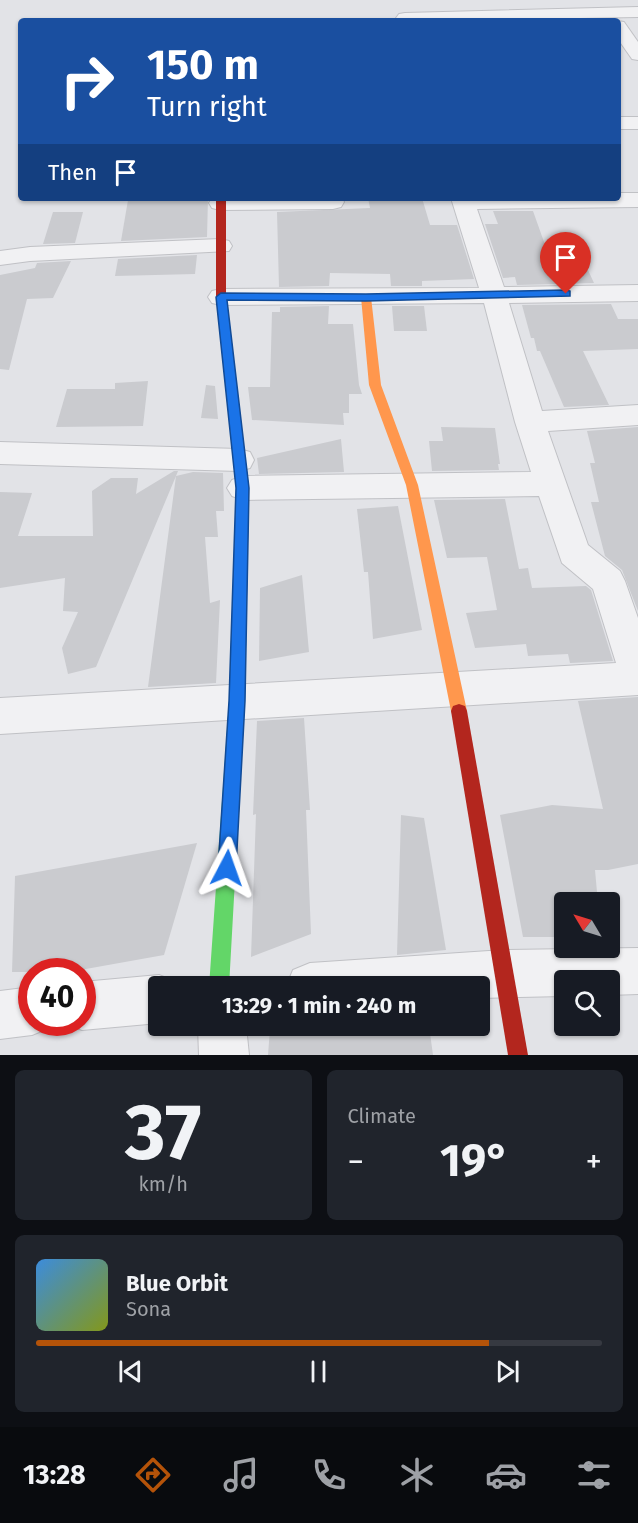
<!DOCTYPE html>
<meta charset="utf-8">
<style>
body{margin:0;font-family:"Fira Sans",sans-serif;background:#20242c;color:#f1f3f6;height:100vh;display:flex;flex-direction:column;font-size:22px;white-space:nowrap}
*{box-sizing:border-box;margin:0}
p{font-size:20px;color:#9ea1a6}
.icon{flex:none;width:33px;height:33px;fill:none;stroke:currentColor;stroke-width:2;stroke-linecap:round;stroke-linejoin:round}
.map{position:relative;height:1055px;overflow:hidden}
.details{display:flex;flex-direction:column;gap:15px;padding:15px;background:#0d0f14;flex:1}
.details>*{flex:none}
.hud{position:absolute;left:18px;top:18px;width:603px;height:183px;border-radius:6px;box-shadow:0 2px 4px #0004;background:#1a4fa0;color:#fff;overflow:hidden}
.needle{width:39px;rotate:308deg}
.buttons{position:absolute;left:554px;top:892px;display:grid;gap:12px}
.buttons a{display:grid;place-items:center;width:66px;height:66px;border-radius:6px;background:#171b24;box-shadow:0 2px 4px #0004;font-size:30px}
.speed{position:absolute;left:18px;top:958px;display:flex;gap:12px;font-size:30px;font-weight:700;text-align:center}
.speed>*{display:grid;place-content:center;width:78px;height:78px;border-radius:50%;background:#171b24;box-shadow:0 2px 4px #0004;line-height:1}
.speed .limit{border:9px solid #d22;background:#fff;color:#111}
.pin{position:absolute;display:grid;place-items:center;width:51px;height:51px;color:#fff;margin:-62px -26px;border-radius:50% 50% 50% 0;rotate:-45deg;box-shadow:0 0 6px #0007}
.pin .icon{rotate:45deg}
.me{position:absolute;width:66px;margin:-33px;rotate:4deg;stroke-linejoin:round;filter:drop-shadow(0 0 4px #0008)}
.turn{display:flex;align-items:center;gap:21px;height:126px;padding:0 30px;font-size:27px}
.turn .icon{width:78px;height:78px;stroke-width:2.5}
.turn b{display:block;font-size:42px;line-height:51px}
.then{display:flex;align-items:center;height:57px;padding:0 30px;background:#0003;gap:12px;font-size:22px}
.big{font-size:45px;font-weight:700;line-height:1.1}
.details .tile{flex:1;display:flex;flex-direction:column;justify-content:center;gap:9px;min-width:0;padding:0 21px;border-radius:9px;background:#20242c}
.details .dial{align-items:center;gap:0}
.dial b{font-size:78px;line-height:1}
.song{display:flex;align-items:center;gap:18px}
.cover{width:72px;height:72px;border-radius:9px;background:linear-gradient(135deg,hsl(210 70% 55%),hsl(70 70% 35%))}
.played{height:6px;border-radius:3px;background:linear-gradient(90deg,#b45309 80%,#363941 80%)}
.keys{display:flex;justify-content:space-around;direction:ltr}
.heat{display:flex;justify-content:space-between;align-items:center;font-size:33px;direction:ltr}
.details .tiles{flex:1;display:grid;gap:15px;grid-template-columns:1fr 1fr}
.tile:last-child{grid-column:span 2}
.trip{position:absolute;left:148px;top:976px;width:342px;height:60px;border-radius:6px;background:#171b24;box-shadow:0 2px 4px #0004;font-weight:700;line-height:60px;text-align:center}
.dock{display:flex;height:96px;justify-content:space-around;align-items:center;background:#090b0e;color:#9ea1a6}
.dock .icon{width:42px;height:42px}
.dock .selected{color:#b45309}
.dock b{font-size:27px;color:#f1f3f6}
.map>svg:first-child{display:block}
</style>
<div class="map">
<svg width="638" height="1055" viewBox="0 0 638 1055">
<rect width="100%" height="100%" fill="#e2e3e7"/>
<!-- building -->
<g fill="#cacbcf">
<polygon points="157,198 208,198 207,237 121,241 128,200"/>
<polygon points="368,198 422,198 430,225 457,225 474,279 422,281 422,286 391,286 390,274 330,273 329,286 279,287 277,212 370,208"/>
<polygon points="493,211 533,211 549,256 581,255 594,283 517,285 515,277 503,278 485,224 498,224"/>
<polygon points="53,212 83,212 75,243 43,244"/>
<polygon points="197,255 195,274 115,276 118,259"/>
<polygon points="71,261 53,298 27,299 9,370 0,369 0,275 35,268 37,263"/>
<polygon points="611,304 618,319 638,319 638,349 583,351 609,405 564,407 540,351 537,351 534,338 531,338 522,305"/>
<polygon points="329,306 328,324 353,324 359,385 362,394 349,394 349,413 343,413 344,425 252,420 248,387 270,387 272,312 280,312 280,307"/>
<polygon points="392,306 424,306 427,331 394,331"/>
<polygon points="148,381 143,426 56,427 67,389 115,389 115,383"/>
<polygon points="206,385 215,386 218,419 201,418"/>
<polygon points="441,427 495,428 500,464 498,464 499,470 432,471 429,441 443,441"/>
<polygon points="638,427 638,611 622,570 605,556 591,502 599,502 590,463 595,463 587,431"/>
<polygon points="341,439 344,472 259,474 257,458"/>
<polygon points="174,471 178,471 176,476 193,472 223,473 224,511 216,511 218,537 205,537 210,603 220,600 216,683 148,687 176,476 96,667 68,674 62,648 78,612 63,611 65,578 0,588 0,492 32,493 18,536 93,536 92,491 111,478 138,478 136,494"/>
<polygon points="505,499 519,569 528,568 532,588 586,586 591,590 613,661 570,663 568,654 528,656 526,644 475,648 466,613 497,610 487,557 447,558 434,500"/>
<polygon points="398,506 422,630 373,639 368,572 364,572 357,509"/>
<polygon points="302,575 309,652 259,661 260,588"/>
<polygon points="638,697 638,864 608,870 595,870 598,903 564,903 564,937 523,937 500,815 552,805 603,809 578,701"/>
<polygon points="304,718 310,810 306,810 311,934 251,957 256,814 253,815 257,721"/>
<polygon points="401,815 424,818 446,950 397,955"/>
<polygon points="197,843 164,955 69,972 12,972 15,876"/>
<polygon points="310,1026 341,1026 341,1032 369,1026 429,1026 433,1055 268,1055 270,1029"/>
</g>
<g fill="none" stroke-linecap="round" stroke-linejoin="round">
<!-- street casing -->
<g stroke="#c0c1c5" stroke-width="2">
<g id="street">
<polygon points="638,7 638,17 399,21 396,18 399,14 405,13"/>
<polygon points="617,21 618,21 624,22 638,42 638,60 632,59 618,39"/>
<rect x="618" y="117" width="20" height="12"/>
<polygon points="618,193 638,193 638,207 477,209 504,287 638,285 638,301 509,303 542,411 638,405 638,425 548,431 588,545 620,571 625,581 638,618 638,695 0,734 0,698 616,663 593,589 562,563 539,496 243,500 232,496 227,488 232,480 243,476 531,472 515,422 484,303 221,305 212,303 208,297 212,291 221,289 479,288 451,198 618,198"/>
<polygon points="212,198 342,198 344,202 341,207 333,209 220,210 212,208 209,203"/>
<polygon points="220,239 229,241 232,246 229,251 30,261 0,265 0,251 30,247"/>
<polygon points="0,442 239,449 250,452 254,460 250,468 239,471 0,464"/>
<polygon points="638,948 638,994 609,995 609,981 564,981 564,996 480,998 480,987 286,987 293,970 310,963 504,950"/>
<polygon points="159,975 176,982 178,987 159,987 159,1023 82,1030 65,1023 82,1023 82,982"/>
<polygon points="32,987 32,1023 51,1023 49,1028 32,1035 0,1039 0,991"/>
<polygon points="198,1026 246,1026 249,1055 199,1055"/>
</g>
</g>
<!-- street -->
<use href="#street" fill="#f1f1f3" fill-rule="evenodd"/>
<!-- fast -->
<polygon fill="#63d668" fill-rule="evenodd" points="240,592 245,594 247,598 245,701 229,987 209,987 229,701 233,598 235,594"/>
<!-- slow -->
<polygon fill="#ff974d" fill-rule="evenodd" points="366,294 371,297 381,385 418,485 467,711 465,716 459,718 453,716 451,711 406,485 369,385 361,297"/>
<!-- jam -->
<g fill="#b3261e" fill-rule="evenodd">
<polygon points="216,198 226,198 226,297 249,488 247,598 245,602 240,604 235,602 233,598 237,488 216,297"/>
<polygon points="459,704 465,706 467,711 528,1055 508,1055 451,711 453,706"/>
</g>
</g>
<!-- route -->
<polygon fill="#1a73e8" stroke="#114b97" stroke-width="1.5" points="566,290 570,291 570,296 366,301 227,300 249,488 245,701 236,868 233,874 227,877 220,874 218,868 229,701 236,488 216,297 221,293 366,294"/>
</svg>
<div class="buttons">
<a><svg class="needle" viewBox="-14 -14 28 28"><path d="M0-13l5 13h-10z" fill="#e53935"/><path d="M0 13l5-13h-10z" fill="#9ea1a6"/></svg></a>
<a><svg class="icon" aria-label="search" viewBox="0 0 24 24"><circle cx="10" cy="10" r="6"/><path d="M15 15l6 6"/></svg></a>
</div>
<div class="speed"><div class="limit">40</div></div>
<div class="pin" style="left:566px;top:294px;background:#d93025"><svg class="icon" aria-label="arrive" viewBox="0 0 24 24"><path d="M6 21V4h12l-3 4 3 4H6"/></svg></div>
<svg class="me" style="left:227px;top:868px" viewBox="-20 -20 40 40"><path d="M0-17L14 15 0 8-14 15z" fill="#1a73e8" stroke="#fff" stroke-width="4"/></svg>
<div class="trip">13:29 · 1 min · 240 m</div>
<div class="hud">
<div class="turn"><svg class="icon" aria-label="right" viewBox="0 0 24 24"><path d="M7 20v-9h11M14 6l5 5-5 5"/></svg><div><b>150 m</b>Turn right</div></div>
<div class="then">Then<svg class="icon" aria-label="arrive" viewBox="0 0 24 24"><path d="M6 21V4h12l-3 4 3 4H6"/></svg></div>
</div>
</div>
<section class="details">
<div class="tiles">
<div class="tile dial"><b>37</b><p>km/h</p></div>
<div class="tile"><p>Climate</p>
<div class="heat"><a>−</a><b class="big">19°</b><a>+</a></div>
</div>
<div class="tile">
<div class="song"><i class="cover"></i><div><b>Blue Orbit</b><p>Sona</p></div></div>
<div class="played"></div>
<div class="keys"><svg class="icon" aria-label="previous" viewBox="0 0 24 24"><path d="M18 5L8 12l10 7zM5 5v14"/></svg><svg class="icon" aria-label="pause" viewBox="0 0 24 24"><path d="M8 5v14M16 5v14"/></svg><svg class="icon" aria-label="next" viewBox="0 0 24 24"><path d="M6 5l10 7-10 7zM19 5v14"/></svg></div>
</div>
</div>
</section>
<nav class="dock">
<b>13:28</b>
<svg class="icon selected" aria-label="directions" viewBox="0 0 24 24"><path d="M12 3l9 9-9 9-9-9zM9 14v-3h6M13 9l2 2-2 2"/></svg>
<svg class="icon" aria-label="music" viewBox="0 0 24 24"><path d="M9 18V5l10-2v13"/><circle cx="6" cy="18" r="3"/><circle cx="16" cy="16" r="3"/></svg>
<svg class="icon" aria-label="phone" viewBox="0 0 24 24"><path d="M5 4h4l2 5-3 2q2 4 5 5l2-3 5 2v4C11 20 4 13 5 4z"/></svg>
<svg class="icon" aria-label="climate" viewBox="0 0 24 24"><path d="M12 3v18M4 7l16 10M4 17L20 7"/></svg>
<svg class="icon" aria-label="car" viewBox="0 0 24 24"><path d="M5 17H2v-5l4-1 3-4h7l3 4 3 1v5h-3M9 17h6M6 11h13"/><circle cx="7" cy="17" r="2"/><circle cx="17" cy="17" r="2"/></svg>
<svg class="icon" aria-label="filters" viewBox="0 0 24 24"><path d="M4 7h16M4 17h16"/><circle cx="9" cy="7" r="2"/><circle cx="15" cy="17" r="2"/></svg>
</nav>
